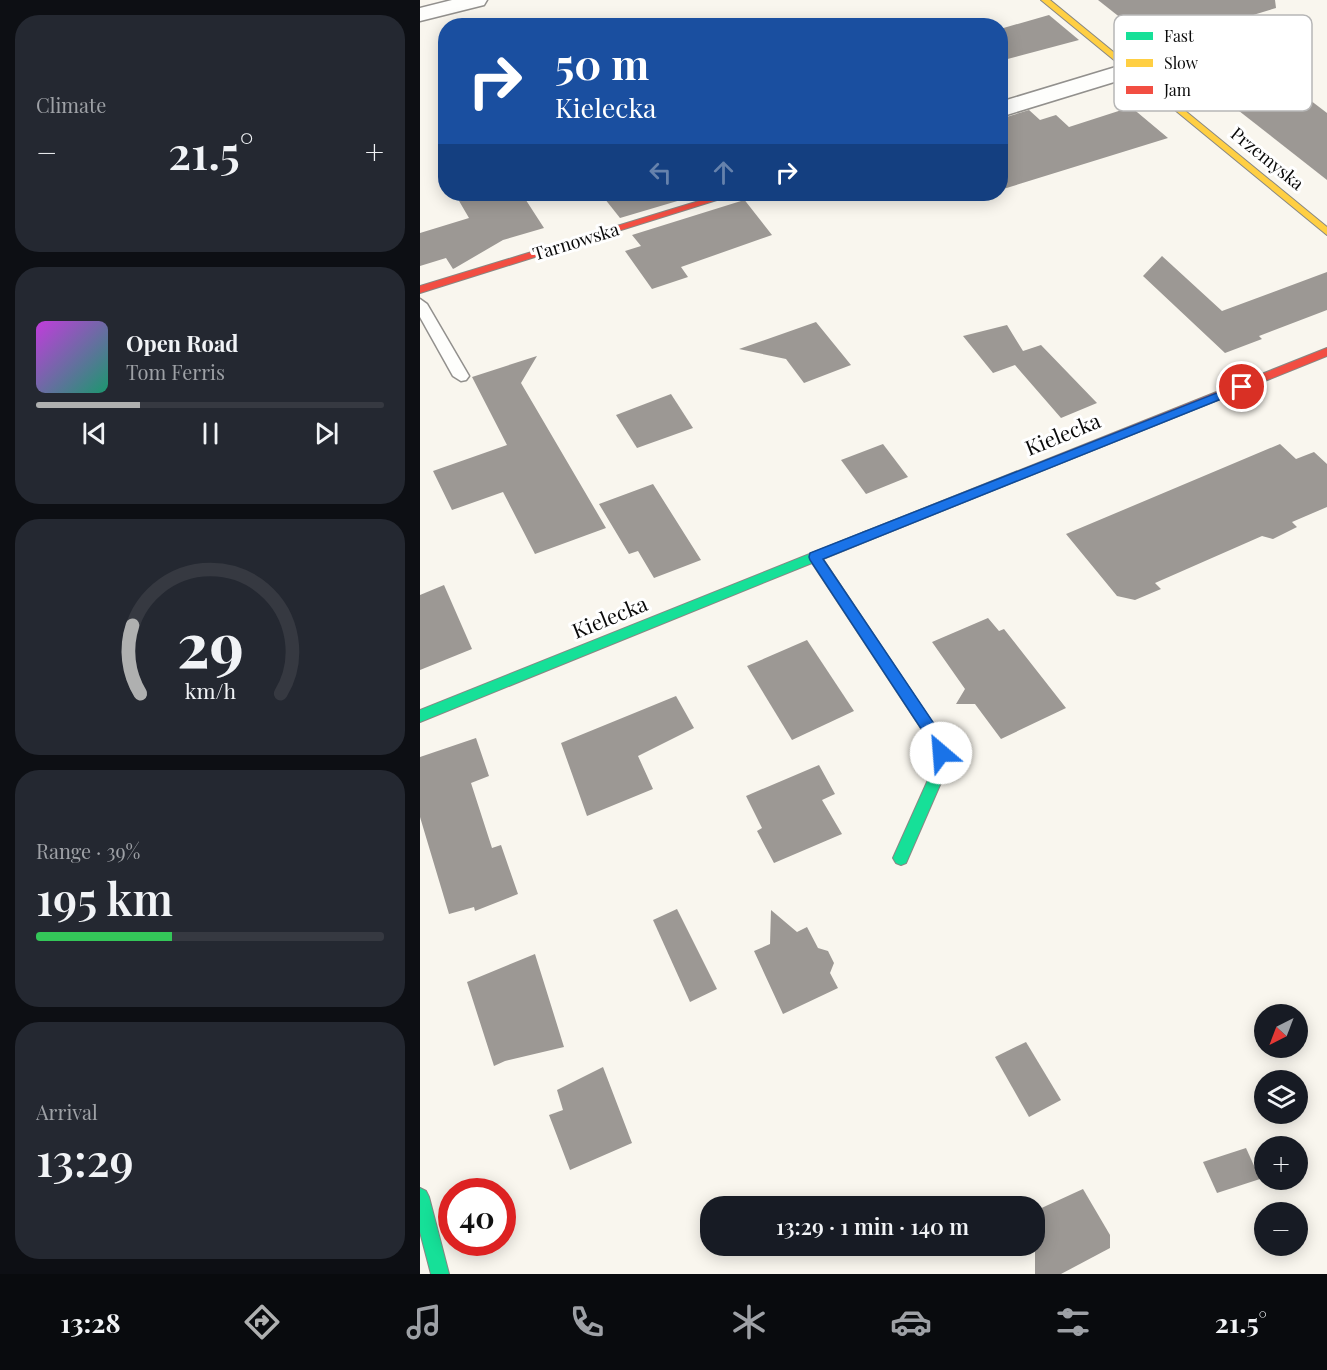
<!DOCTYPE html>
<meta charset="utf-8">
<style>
body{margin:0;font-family:"Playfair Display",serif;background:#242831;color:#f1f3f6;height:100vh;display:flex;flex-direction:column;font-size:22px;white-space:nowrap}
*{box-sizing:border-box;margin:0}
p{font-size:20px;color:#9ea1a6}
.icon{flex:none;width:33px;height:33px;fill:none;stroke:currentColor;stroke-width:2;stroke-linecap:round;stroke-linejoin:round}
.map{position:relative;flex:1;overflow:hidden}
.sheet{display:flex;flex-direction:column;gap:15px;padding:15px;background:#0d0f14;width:420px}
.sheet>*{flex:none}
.banner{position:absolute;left:18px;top:18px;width:570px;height:183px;border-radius:24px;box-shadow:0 3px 15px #0003;background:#1a4fa0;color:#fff;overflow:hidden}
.needle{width:39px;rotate:222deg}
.controls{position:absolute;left:834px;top:1004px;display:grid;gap:12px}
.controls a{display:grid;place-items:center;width:54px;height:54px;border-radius:50%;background:#171b24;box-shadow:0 3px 15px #0003;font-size:30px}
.speed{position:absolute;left:18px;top:1178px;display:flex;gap:12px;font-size:30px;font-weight:700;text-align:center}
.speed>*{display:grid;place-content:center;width:78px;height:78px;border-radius:50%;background:#171b24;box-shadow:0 3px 15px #0003;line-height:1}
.speed .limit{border:9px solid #d22;background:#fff;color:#111}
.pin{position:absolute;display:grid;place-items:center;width:51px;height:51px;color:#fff;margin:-26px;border:3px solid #fff;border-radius:50%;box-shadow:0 2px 6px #0007}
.me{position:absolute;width:66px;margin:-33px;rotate:333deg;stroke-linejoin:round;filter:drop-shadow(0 0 4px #0008)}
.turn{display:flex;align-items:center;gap:21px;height:126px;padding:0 18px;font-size:27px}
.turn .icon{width:78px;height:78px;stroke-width:2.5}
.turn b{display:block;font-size:42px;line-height:51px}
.lanes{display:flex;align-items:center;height:57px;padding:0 18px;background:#0003;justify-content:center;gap:30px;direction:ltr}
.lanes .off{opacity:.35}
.big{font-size:45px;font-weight:600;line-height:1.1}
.sheet .card{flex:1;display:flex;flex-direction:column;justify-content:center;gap:9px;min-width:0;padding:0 21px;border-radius:24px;background:#242831}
.sheet .dial{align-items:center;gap:0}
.dial svg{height:156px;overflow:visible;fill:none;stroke:#363941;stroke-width:7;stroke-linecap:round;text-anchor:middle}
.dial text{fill:#f1f3f6;stroke:none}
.song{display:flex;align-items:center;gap:18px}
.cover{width:72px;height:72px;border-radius:9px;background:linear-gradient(135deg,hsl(290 70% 55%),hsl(160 70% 35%))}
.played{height:6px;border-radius:3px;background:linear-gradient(90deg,#afb0b0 30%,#363941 30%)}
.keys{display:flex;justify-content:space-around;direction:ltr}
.heat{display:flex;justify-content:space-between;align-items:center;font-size:33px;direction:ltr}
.charge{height:9px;border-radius:4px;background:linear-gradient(90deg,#34c759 39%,#363941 0)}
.trip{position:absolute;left:280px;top:1196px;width:345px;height:60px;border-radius:24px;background:#171b24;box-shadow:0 3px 15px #0003;font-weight:600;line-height:60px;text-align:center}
.tab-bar{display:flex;height:96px;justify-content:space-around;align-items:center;background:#090b0e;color:#9ea1a6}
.tab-bar .icon{width:42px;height:42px}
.tab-bar .on{color:#afb0b0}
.tab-bar b{font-size:27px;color:#f1f3f6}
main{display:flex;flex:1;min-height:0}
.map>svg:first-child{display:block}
</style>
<main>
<section class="sheet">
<div class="card"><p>Climate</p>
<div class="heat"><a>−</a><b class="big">21.5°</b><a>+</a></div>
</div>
<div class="card">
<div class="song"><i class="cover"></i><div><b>Open Road</b><p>Tom Ferris</p></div></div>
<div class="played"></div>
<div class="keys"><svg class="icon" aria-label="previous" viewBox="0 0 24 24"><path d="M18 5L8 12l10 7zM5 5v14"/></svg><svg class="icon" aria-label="pause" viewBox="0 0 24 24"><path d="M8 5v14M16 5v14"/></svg><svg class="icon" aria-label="next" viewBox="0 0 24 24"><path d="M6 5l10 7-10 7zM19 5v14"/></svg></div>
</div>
<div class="card dial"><svg viewBox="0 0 100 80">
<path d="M14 69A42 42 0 1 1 86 69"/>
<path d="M14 69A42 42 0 0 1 10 34" stroke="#afb0b0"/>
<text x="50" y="56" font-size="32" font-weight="700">29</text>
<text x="50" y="72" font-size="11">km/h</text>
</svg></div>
<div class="card"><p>Range · 39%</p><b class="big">195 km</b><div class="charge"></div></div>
<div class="card"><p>Arrival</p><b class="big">13:29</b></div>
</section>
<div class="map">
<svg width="907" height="1274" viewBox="0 0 907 1274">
<rect width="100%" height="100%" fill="#f9f6ee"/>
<!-- building -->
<g fill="#9c9894">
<polygon points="678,0 855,0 856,8 735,45"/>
<polygon points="629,15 659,40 580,61 580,29"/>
<polygon points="865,81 907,113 907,180 805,100"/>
<polygon points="711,107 748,138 580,190 580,119 609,110 620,120 636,115 649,127"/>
<polygon points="35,194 102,194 124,228 83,240 35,268 33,269 26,258 0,266 0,233 49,218"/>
<polygon points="181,194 281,194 200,218"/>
<polygon points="323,198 352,235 261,267 268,277 232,289 205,251 221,246 212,235 321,201"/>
<polygon points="742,256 802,311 907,272 907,310 839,336 842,339 805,353 723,276"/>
<polygon points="396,322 431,365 384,383 366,359 319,349"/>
<polygon points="587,325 603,351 621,345 677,403 641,418 595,365 573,373 543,336"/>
<polygon points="117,356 101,383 186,528 115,554 83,492 32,510 13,471 87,445 52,377"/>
<polygon points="251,394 273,428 217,448 196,415"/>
<polygon points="463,444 488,477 446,494 421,460"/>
<polygon points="860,444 876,459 894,452 907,464 907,507 872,522 877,527 853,539 842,536 735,583 741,589 715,600 697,596 646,534"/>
<polygon points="233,484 281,560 234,578 218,551 209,554 179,504"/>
<polygon points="24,585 52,649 0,670 0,595"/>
<polygon points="568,618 579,631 584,629 646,708 581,739 555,704 536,704 545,689 512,642"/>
<polygon points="387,640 434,711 372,740 327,666"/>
<polygon points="256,696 274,728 218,756 233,789 167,816 141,743"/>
<polygon points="56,738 69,776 51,783 72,848 81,845 98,894 55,911 54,907 29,914 0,817 0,757"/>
<polygon points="399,765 415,794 402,800 422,834 354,863 337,831 342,828 326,796"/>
<polygon points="257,909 297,989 270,1002 233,920"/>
<polygon points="351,910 377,932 387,927 398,948 408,951 414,963 410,973 418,988 363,1014 334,951 350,944"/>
<polygon points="115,954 144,1047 85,1061 74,1066 47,982"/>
<polygon points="606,1042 641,1100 609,1117 575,1057"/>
<polygon points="183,1067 212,1143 150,1170 129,1115 143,1110 137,1090"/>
<polygon points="826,1148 840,1179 797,1193 783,1162"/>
<polygon points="663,1189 690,1235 690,1248 641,1274 615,1274 615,1211"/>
</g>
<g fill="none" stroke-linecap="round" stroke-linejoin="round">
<!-- lane casing -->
<g stroke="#92908d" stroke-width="3">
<polygon id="lane" points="0,299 7,304 49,376 46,380 41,381 33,376 0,317"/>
</g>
<!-- street casing -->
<g stroke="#92908d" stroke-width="3">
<g id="street">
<polygon points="32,0 67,0 64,5 0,21 0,8"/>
<polygon points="709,63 717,65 720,70 717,75 580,117 580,102"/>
</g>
</g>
<!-- fast casing -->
<g stroke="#888783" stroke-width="2">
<g id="fast">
<polygon points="447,531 453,536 452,539 403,559 516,728 528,753 526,771 486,863 481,865 476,863 473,858 512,771 514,753 506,736 392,563 0,722 0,710"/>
<polygon points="0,1188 6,1191 9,1197 29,1274 11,1274 0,1232"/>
</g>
</g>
<!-- slow casing -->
<g stroke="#888783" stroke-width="2">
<polygon id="slow" points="621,0 630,0 907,227 907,235"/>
</g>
<!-- jam casing -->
<g stroke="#888783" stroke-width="2">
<g id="jam">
<polygon points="302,194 316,194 0,293 0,286"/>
<polygon points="907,348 907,356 452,539 442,539 441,536 442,533"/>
</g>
</g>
<!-- lane -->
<use href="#lane" fill="#fefefc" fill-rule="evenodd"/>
<!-- street -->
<use href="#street" fill="#fefefc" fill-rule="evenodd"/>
<!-- fast -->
<use href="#fast" fill="#16e098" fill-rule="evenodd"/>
<!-- slow -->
<use href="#slow" fill="#ffcf43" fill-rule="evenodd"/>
<!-- jam -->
<use href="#jam" fill="#f24e42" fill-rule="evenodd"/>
</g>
<!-- route -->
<polygon fill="#1a73e8" stroke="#114b97" stroke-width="1.5" points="822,383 828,387 826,389 403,559 517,728 529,753 527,758 516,758 506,736 390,560 389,557 390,553"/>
<g text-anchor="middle" stroke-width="6" stroke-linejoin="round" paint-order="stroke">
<!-- far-street labels -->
<g font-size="18" fill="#0a0a0a" stroke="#fff">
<text transform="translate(847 159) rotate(39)" y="6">Przemyska</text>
<text transform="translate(156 242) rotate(-17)" y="6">Tarnowska</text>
</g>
<!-- street labels -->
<g font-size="21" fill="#0a0a0a" stroke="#fff">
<text transform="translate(643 435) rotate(-22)" y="7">Kielecka</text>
<text transform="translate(190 618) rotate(-22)" y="7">Kielecka</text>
</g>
</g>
<!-- legend -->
<rect x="694" y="15" width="198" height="96" rx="9" fill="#fff" stroke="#b6b6b6" stroke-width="1.5"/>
<rect x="706" y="32" width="27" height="8" fill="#16e098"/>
<rect x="706" y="59" width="27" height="8" fill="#ffcf43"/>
<rect x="706" y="86" width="27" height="8" fill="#f24e42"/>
<g font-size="16" fill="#0a0a0a">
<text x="744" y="42">Fast</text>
<text x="744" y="69">Slow</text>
<text x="744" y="96">Jam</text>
</g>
</svg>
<div class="controls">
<a><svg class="needle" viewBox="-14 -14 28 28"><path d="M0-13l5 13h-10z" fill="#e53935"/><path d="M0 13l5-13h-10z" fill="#9ea1a6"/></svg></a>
<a><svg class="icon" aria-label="layers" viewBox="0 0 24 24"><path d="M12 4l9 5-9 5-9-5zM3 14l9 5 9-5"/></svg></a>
<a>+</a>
<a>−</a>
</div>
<div class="speed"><div class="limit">40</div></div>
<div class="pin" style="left:822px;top:387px;background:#d93025"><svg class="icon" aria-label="arrive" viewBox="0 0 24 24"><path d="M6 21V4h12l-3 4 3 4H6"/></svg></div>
<svg class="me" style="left:521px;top:753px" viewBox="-20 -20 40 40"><circle r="19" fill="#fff"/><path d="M0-13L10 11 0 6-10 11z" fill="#1a73e8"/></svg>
<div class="trip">13:29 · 1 min · 140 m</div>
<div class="banner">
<div class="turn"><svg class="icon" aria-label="right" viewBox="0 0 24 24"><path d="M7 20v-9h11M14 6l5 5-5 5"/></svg><div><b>50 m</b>Kielecka</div></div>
<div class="lanes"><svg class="icon off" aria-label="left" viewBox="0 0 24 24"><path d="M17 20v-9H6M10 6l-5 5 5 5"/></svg><svg class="icon off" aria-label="ahead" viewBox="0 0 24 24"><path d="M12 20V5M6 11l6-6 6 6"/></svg><svg class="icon" aria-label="right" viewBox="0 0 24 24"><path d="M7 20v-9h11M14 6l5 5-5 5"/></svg></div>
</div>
</div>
</main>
<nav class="tab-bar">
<b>13:28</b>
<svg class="icon on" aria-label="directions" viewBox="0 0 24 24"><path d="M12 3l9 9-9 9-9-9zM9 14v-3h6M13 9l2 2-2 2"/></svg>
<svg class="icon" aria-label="music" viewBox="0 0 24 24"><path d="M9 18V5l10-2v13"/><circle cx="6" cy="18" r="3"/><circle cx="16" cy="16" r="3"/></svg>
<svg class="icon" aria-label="phone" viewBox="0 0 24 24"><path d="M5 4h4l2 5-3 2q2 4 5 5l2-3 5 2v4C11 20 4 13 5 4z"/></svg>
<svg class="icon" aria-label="climate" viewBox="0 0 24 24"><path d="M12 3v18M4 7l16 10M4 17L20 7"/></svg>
<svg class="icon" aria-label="car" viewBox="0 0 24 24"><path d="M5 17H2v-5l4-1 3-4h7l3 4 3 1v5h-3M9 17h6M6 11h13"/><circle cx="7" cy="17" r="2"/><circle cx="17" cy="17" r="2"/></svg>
<svg class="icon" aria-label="filters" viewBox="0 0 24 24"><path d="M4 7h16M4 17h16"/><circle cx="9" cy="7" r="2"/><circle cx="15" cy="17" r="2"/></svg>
<b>21.5°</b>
</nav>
